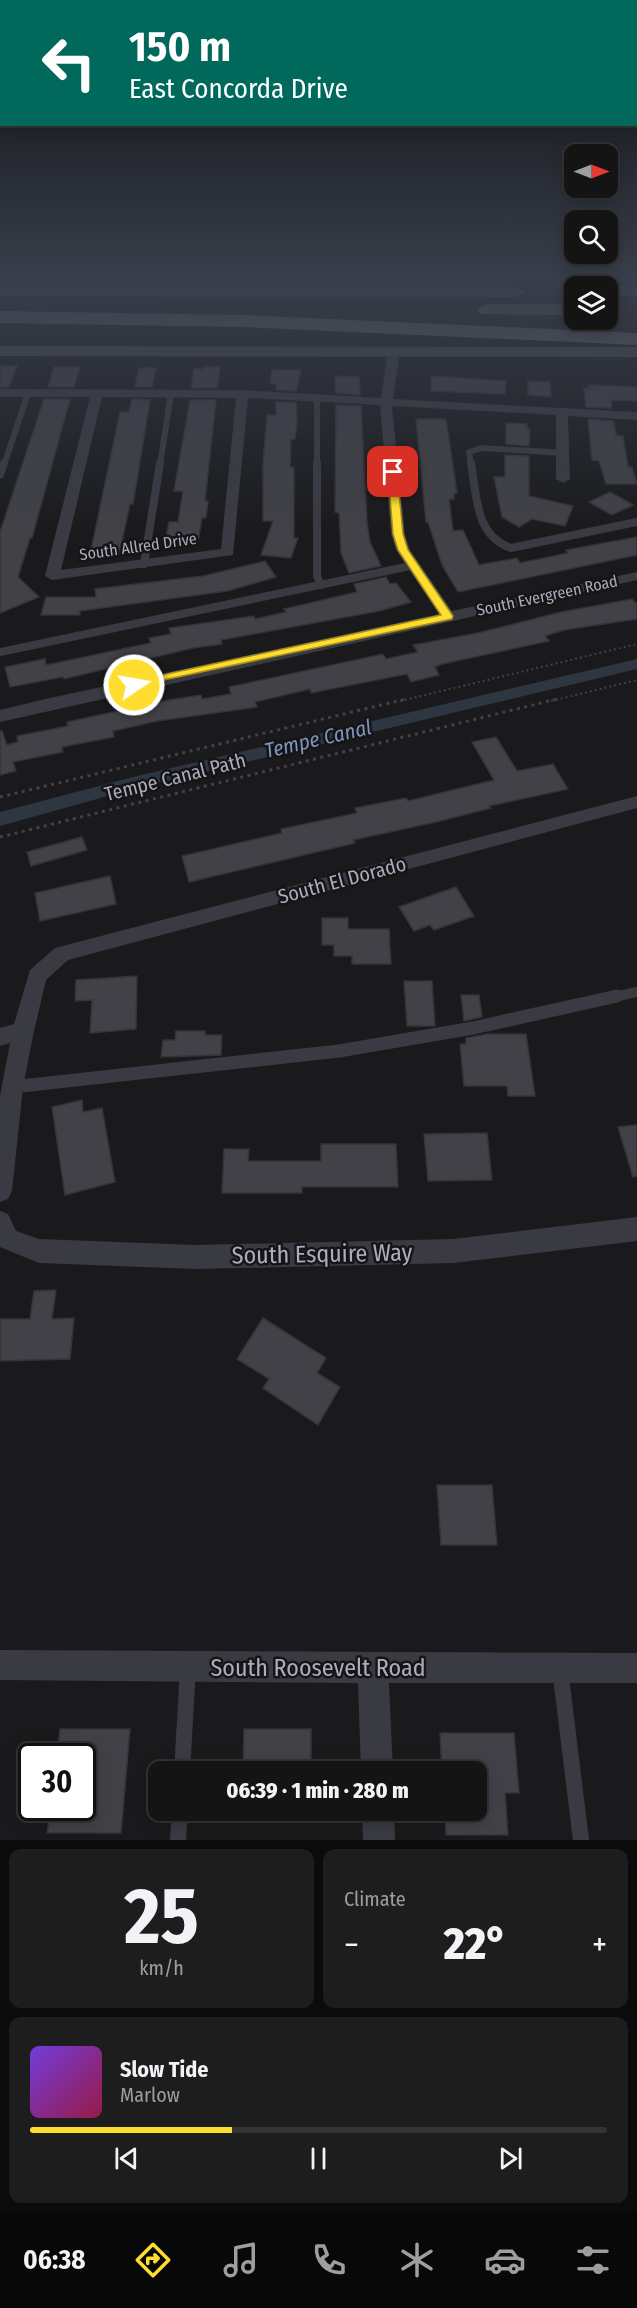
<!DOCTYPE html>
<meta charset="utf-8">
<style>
body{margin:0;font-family:"Fira Sans Condensed",sans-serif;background:#1d1d1e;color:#f1f3f6;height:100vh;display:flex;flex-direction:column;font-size:22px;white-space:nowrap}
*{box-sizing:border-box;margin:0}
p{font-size:20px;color:#9d9ea0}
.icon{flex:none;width:33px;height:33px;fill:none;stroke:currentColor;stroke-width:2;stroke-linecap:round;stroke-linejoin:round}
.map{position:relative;height:1840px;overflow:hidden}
.panel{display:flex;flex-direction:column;gap:9px;padding:9px;background:#0b0b0c;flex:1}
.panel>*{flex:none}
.hud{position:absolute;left:0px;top:0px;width:638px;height:126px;box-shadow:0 3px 15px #0003,0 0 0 2px #333334;background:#00695c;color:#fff;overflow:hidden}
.needle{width:39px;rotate:90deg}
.fabs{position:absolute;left:564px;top:144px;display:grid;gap:12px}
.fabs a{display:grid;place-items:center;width:54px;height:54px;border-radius:12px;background:#141415;box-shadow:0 3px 15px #0003,0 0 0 2px #333334;font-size:30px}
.speed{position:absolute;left:18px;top:1743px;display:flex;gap:12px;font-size:30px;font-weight:700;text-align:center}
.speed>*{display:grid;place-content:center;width:78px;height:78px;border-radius:50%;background:#141415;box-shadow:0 3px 15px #0003,0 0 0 2px #333334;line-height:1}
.speed .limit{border:3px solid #111;border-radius:9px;background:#fff;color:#111}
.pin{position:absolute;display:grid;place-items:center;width:51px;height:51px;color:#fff;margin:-26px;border-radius:12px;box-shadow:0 3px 9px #0006}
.me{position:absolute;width:66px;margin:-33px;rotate:78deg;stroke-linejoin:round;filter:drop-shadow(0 0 4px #0008)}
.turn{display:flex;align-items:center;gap:21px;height:126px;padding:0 30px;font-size:27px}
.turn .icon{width:78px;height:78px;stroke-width:2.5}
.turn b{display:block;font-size:42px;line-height:51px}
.big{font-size:45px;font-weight:800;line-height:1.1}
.panel .tile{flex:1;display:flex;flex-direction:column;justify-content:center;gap:9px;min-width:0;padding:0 21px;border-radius:12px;background:#1d1d1e}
.panel .dial{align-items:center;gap:0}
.dial b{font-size:78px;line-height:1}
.song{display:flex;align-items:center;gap:18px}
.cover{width:72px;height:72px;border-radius:9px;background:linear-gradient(135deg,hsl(260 70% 55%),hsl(340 70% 35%))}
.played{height:6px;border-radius:3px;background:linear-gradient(90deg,#ffdd2f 35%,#333334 35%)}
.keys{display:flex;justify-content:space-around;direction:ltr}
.heat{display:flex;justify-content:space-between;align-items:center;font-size:33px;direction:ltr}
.panel .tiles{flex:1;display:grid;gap:9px;grid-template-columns:1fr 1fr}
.tile:last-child{grid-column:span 2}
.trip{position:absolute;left:148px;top:1761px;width:339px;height:60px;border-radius:12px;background:#141415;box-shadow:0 3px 15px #0003,0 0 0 2px #333334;font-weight:800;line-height:60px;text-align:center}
.tab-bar{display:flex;height:96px;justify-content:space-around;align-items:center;background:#080808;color:#9d9ea0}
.tab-bar .icon{width:42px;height:42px}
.tab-bar .active{color:#ffdd2f}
.tab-bar b{font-size:27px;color:#f1f3f6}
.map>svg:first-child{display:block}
</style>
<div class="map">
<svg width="637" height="1840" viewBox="0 0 637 1840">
<rect width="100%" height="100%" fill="#1a1a1c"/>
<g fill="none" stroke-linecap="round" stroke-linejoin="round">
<!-- canal -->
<polygon fill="#2e3642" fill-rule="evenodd" points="637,659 637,669 133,789 0,826 0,812 133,777"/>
</g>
<!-- building -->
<g fill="#414147" stroke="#343339" stroke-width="1.5">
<polygon points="0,366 17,366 9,387 0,387"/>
<polygon points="54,367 80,367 74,387 48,387"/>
<polygon points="203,367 220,367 217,388 191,388 194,369 203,369"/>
<polygon points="139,368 156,368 152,387 135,387"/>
<polygon points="272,370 301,370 296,391 276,390 276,384 270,383"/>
<polygon points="335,376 359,377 360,395 336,393"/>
<polygon points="431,376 506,381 505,394 431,391"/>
<polygon points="528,381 550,382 551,397 528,395"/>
<polygon points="589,385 637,387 637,401 611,400 612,408 586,407 584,388 589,388"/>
<polygon points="44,399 70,399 32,538 30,538 18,577 39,597 0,613 0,532"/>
<polygon points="132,399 150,400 133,504 130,504 119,555 90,555 120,412 129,412"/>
<polygon points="190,400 216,400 205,501 208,501 206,518 202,518 198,542 171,542 171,537 166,537 169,522 178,522 183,491 174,491"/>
<polygon points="276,402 296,403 297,423 295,439 291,439 290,467 294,467 294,538 298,538 291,558 261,555 273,521 263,521 263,464 267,415 276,415"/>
<polygon points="336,405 361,406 367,522 370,542 381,566 349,573 341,553 339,513 335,512"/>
<polygon points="416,419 446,419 457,493 454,493 454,499 449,499 453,531 463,530 479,565 517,558 520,563 568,553 566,550 637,537 637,555 458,592 442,565 428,522 426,522"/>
<polygon points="588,419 614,421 616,435 623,436 628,467 632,467 637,484 606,484 599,461 592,460"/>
<polygon points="506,423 527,424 527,429 530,429 529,446 506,444"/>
<polygon points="505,455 529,456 529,496 573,506 565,526 532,519 519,527 502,517 494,477 505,477"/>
<polygon points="610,492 633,505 612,515 589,502"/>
<polygon points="265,561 276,577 227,591 80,611 80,615 41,615 46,597 96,597 95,589 203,576"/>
<polygon points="386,577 390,584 396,583 411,602 379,611 221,640 222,644 193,648 64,679 63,677 10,687 5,667 45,659 46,665 151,643 149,638 171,634 169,628 254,616 255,619 286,612 284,609 357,592 354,584"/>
<polygon points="632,599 637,604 637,619 564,630 545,636 549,641 442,664 435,667 439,675 411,682 407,674 311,693 310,689 255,702 257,707 157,721 113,731 114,737 62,747 63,752 13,762 16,771 0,775 0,731 2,731 7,745 18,742 17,736 68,726 67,722 169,700 201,695 202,699 231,694 229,687 383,654 386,659 418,652 413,645 478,633 561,612"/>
<polygon points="496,737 517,771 553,764 568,789 489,806 491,808 436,822 353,840 355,843 189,882 182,856 282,833 281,829 357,813 355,808 406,798 408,801 494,780 472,742"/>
<polygon points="82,837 87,850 31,866 27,852"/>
<polygon points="110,876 116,904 40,921 35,893"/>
<polygon points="456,887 474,916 434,930 430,925 414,931 399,907"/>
<polygon points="322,918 348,918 348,929 389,929 391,964 352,964 352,956 334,956 334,945 322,945"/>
<polygon points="137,976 136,1029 90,1033 92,1000 75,1001 76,980"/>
<polygon points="404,981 432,981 435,1026 407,1026"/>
<polygon points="461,995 479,995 482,1017 464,1021"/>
<polygon points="176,1031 205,1031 205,1035 222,1035 221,1055 161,1057 163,1040 175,1040"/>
<polygon points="487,1034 526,1034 535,1096 508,1096 507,1086 464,1086 460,1044 466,1044 466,1038"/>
<polygon points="82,1100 83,1112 102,1108 115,1182 65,1195 52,1107"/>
<polygon points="637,1125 637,1176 633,1177 618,1127"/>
<polygon points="487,1133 492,1180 428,1181 424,1134"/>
<polygon points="321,1144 396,1144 398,1187 302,1187 302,1193 222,1193 224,1149 249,1149 248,1161 321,1161"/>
<polygon points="56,1290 52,1319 74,1318 70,1359 0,1361 0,1319 30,1319 34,1291"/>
<polygon points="263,1318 326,1358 317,1373 340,1387 318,1425 263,1388 269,1379 237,1359"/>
<polygon points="437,1485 492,1485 497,1545 441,1545"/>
<polygon points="60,1729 130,1729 121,1833 47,1833 51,1808 82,1808 82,1756 57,1756"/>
<polygon points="244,1729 311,1729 311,1772 243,1772"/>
<polygon points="440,1733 514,1733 519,1793 505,1793 508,1835 446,1835 445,1810 477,1810 477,1772 442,1772"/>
</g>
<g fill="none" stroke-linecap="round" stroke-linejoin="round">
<!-- path-far1 -->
<g stroke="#404149" stroke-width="2" stroke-dasharray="2 3" stroke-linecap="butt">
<polyline points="400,701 637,644"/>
<polyline points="551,701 637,680"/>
</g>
<!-- path -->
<g stroke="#404149" stroke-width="3" stroke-dasharray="3 4.5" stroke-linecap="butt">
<polyline points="0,797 406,699"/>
<polyline points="0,837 557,699"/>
</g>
<!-- lane-far4 -->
<g stroke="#3a3a42" stroke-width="6">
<polyline points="317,399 317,465"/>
<polyline points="4,465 28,393"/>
<polyline points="160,465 171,393"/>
<polyline points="471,465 469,452 482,448 563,453"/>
</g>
<!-- lane-far3 -->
<g stroke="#3a3a42" stroke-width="8">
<polyline points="317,463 317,576 321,585"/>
<path d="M 471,463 C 477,496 475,536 511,548 L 637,522"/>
<polyline points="0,475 4,463"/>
<polyline points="144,564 160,463"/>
<polyline points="0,652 415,565"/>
</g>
<!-- lane-far2 -->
<polyline stroke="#3a3a42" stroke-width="10" points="610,998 637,992"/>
<!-- lane-far1 -->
<polyline stroke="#3a3a42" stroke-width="13" points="12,1087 339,1051 473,1028 617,996"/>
<!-- lane -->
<g stroke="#3a3a42" stroke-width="16">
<polyline points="560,1669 581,1840"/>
<polyline points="182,1772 188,1668"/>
<polyline points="178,1840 180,1810"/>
</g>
<!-- street -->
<g fill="#3a3a42" fill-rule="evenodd">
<path d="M 394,348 L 400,351 L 393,399 L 637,412 L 637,420 L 568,416 L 570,479 L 563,483 L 556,479 L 556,415 L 392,406 L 405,534 L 410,550 L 452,611 L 637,572 L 637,580 L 0,722 L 0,710 L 41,700 L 439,614 L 396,550 L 391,534 L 380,405 L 248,398 L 233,555 L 52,580 L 45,576 L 90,397 L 0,397 L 0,389 L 242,390 L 381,398 L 388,351 ZM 102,397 L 236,398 L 221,549 L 61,570 Z"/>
<polygon points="637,796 637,808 68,960 46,980 34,1031 23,1087 12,1191 8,1199 0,1202 0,1096 10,1043 0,1046 0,1028 14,1024 30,970 55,948"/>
<polygon points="0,1211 8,1214 16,1231 39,1239 195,1245 453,1239 637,1217 637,1241 453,1263 195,1269 39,1263 0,1247"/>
<polygon points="0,1650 637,1653 637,1683 389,1683 393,1772 361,1772 358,1683 0,1680"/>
<polygon points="362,1810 394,1810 395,1840 363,1840"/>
</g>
<!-- secondary -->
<polygon fill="#484952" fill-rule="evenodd" points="0,346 637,347 637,357 0,356"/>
<!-- highway -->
<g fill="#666773" fill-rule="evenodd">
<polygon points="0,286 516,287 525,292 516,297 0,296"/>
<polygon points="605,286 637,286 637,296 608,296 608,286"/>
<polygon points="486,304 574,304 574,315 480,314 477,310"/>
<polygon points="0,311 243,315 637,333 637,345 243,327 0,323"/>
</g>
</g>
<!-- sky -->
<linearGradient id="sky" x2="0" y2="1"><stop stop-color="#0e0e0f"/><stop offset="0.52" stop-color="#383e4b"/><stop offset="1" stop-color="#383e4b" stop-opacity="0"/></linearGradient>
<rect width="637" height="534" fill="url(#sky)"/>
<!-- route -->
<polygon fill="#ffdd2f" stroke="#a6901f" stroke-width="1.5" points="393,469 397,472 403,534 408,550 453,616 452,619 130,687 130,682 134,681 441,615 398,550 393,534 388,472"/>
<g text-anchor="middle" stroke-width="5" stroke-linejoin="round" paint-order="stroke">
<!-- far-street labels -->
<g font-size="16" fill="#abadbd" stroke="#151417">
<text transform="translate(138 546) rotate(-8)" y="6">South Allred Drive</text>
<text transform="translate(547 595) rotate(-12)" y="6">South Evergreen Road</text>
</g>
<!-- street labels -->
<g font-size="20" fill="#abadbd" stroke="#151417">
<text transform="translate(175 777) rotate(-14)" y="7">Tempe Canal Path</text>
<text transform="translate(342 880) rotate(-15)" y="7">South El Dorado</text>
</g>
<!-- water labels -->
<g font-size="21" font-style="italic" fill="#7f95bb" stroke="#151417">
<text transform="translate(318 739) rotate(-13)" y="7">Tempe Canal</text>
</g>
<!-- near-street labels -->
<g font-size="24" fill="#abadbd" stroke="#151417">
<text transform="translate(322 1254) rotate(-1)" y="8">South Esquire Way</text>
<text x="318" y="1676">South Roosevelt Road</text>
</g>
</g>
</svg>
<div class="fabs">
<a><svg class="needle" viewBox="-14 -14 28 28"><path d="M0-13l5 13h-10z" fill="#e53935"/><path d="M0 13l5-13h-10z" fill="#9d9ea0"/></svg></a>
<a><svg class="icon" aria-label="search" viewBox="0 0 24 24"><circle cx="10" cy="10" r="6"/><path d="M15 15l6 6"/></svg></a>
<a><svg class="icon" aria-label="layers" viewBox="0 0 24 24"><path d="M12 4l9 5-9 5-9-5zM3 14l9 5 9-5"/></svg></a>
</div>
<div class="speed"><div class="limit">30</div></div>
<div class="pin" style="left:393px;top:472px;background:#d93025"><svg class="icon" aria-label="arrive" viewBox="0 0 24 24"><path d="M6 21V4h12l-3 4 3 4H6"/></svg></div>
<svg class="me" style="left:134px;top:685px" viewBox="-20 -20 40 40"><circle r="17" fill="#ffdd2f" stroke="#fff" stroke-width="3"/><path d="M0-11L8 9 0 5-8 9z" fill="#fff"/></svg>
<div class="trip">06:39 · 1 min · 280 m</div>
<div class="hud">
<div class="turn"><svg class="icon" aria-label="left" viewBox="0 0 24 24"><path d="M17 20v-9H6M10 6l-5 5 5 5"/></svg><div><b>150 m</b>East Concorda Drive</div></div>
</div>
</div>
<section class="panel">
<div class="tiles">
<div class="tile dial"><b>25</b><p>km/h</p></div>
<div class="tile"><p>Climate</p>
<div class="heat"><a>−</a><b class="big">22°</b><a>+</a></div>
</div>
<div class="tile">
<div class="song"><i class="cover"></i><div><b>Slow Tide</b><p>Marlow</p></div></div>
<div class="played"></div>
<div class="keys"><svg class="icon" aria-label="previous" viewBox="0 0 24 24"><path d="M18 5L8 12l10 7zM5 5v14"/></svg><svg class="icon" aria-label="pause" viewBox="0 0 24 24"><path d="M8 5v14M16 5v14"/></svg><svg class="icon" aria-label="next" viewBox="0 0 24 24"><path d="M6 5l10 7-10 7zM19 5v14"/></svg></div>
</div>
</div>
</section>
<nav class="tab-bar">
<b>06:38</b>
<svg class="icon active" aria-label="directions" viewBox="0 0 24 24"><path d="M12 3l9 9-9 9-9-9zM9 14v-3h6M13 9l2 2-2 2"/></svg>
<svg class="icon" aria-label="music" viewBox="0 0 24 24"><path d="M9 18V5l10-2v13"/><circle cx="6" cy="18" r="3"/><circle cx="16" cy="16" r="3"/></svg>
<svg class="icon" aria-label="phone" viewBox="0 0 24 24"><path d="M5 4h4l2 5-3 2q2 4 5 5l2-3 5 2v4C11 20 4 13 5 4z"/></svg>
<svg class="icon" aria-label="climate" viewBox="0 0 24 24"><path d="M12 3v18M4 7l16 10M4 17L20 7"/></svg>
<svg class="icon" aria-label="car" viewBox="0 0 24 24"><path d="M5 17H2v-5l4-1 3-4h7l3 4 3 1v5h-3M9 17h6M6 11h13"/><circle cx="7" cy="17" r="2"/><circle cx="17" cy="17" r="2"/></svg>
<svg class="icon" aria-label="filters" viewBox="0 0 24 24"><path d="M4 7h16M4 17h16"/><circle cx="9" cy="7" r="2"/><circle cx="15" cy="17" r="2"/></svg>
</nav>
